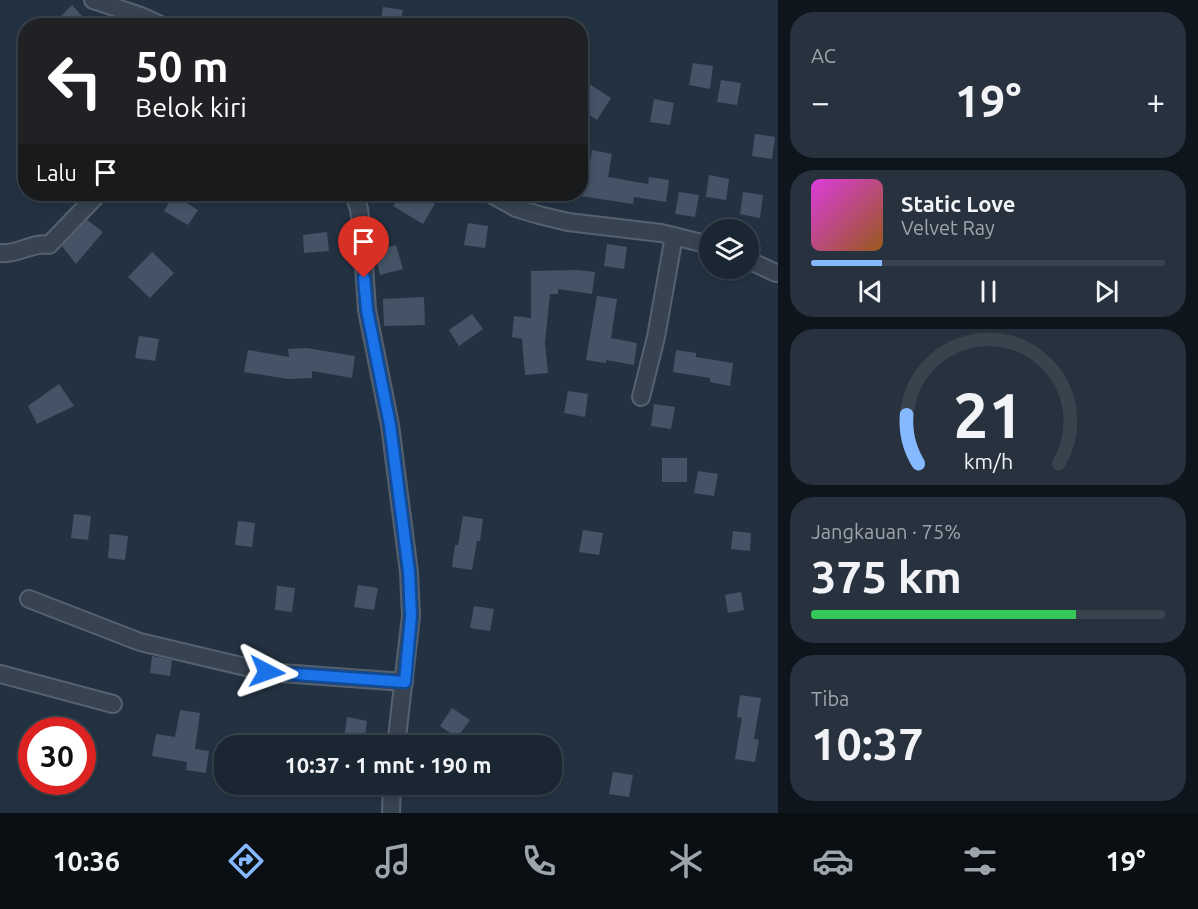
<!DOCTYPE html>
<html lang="id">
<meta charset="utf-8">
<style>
body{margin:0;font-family:Ubuntu,sans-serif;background:#27323e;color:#f1f3f6;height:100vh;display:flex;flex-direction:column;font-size:22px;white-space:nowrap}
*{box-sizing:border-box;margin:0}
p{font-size:20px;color:#9fa5ac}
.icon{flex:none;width:33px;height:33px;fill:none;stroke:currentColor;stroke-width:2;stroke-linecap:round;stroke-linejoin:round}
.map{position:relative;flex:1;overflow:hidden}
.sheet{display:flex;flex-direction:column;gap:12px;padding:12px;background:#0e151c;width:420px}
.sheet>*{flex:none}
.banner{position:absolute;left:18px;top:18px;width:570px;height:183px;border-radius:24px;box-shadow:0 3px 9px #0003,0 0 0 2px #38434d;background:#202124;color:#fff;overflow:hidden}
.buttons{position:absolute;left:699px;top:219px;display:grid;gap:12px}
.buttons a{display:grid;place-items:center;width:60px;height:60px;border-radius:50%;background:#1a2632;box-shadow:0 3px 9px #0003,0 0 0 2px #38434d;font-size:30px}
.speed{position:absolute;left:18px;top:717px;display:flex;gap:12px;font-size:30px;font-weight:700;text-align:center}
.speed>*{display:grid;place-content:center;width:78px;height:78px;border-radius:50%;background:#1a2632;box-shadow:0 3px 9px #0003,0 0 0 2px #38434d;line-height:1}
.speed .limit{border:9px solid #d22;background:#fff;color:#111}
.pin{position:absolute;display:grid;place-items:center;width:51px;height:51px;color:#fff;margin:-62px -26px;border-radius:50% 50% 50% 0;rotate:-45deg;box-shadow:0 0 6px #0007}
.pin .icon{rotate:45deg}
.me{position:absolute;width:66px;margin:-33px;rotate:94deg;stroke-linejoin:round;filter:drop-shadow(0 0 4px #0008)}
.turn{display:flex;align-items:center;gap:21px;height:126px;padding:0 18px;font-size:27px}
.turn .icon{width:78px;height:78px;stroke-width:2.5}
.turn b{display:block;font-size:42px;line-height:51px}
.then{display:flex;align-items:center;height:57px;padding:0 18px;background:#0003;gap:12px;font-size:22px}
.big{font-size:45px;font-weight:700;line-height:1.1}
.sheet .widget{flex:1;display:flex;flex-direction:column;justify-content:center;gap:9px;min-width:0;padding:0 21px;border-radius:24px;background:#27323e}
.sheet .dial{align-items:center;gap:0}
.dial svg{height:156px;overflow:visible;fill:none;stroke:#38434d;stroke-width:7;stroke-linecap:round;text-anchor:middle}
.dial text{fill:#f1f3f6;stroke:none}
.song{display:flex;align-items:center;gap:18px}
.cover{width:72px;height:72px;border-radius:9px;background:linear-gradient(135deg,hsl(300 70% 55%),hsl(30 70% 35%))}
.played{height:6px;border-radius:3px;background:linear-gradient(90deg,#86b9ff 20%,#38434d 20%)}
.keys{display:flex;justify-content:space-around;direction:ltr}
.heat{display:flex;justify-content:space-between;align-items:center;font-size:33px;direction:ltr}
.charge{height:9px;border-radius:4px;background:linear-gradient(90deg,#34c759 75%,#38434d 0)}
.trip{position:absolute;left:214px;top:735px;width:348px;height:60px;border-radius:24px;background:#1a2632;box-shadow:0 3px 9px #0003,0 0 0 2px #38434d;font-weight:700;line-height:60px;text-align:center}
.tabs{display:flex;height:96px;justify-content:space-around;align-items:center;background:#0a0f14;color:#9fa5ac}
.tabs .icon{width:42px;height:42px}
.tabs .current{color:#86b9ff}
.tabs b{font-size:27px;color:#f1f3f6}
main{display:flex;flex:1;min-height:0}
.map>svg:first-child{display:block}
</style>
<main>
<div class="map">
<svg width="778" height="813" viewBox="0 0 778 813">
<rect width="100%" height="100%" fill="#233242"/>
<!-- building -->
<g fill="#445466">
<polygon points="72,5 91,26 51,26"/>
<polygon points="383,7 403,10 400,26 380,26"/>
<polygon points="693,63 713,66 710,89 689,85"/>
<polygon points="580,78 611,98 597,120 580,109"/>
<polygon points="721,80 741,83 737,105 717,102"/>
<polygon points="654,99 674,103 670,125 650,122"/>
<polygon points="755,134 775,137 772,159 752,156"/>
<polygon points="592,150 612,154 608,177 648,184 649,177 669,180 666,202 634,197 633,204 580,196 580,175 588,176"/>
<polygon points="709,175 729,179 726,200 706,197"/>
<polygon points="679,192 699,195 695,217 675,214"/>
<polygon points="743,192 763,195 760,218 740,214"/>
<polygon points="401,194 426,194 437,200 423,224 393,206"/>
<polygon points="174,195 198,210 188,225 164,211"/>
<polygon points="87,220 103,232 76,264 62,246"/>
<polygon points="468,223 488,226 485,248 464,245"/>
<polygon points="327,232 329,251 304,253 303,235"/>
<polygon points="607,244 627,247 624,269 604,266"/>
<polygon points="396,245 403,269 380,275 374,251"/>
<polygon points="152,252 174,273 150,298 128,277"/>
<polygon points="578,270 595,272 592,294 558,289 558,294 550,294 545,342 548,373 525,375 522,339 512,337 514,316 531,318 531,271"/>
<polygon points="597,296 617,299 611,338 637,343 634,365 606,360 606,363 586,360"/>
<polygon points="424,297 425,325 384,326 383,299"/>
<polygon points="472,314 483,329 459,346 449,330"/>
<polygon points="139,336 159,339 155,361 135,358"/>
<polygon points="307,348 355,356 352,378 312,371 312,378 288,379 244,372 248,350 289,357 288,349"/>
<polygon points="676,350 696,353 696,357 733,363 730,386 710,382 710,378 673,372"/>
<polygon points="59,384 74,406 37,424 28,406"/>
<polygon points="568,391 588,394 585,417 564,413"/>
<polygon points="654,404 675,407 671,429 651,426"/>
<rect x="662" y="458" width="25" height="24"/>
<polygon points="698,471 718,474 714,496 694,493"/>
<polygon points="74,514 91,516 88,540 71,538"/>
<polygon points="463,516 483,519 480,541 477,541 472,570 452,567 455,545 458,545"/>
<polygon points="238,521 255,523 252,547 235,545"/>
<polygon points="583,530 603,533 599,555 579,552"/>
<polygon points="733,531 751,533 750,551 731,549"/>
<polygon points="110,534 128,536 125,560 108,558"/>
<polygon points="358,585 378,588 374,610 354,607"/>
<polygon points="277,586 295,588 292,612 275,610"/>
<polygon points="741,592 744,610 728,613 725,595"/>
<polygon points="474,606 494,609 490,631 470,628"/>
<polygon points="152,656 172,660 170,676 150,673"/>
<polygon points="740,695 761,698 754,739 759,740 755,762 735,759 742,718 737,717"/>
<polygon points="452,708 470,720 457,738 440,726"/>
<polygon points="180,710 200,713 195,749 209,751 206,773 186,770 187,762 152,756 156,734 175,737"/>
<polygon points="347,717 367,721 364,742 344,739"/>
<polygon points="613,772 633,775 629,797 609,794"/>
</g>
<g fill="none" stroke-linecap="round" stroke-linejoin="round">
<!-- street casing -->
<g stroke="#56616f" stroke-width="20">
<g id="street">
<polyline points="93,0 141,16 163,26"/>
<polyline points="354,194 359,209 362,234 367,310 390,425 409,572 411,616 396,746"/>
<polyline points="491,194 516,208 539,215 568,222 661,233 710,245"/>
<path d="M 0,253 C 19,255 34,241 49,245 L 98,194"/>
<polyline points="748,260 776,273"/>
<polyline points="641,397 656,337 674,236"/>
<polyline points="29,599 140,642 267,672 404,682"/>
<polyline points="0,674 113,704"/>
<polyline points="391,813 392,784"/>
</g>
</g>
<!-- street -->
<use href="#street" stroke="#384351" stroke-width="16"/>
</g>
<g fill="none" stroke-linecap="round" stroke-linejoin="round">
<!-- route casing -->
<g stroke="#114b97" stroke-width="15">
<polyline id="route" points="267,672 405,682 411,616 409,572 390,425 367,310 364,278"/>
</g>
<!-- route -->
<use href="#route" stroke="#1a73e8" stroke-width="10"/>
</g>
</svg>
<div class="buttons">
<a><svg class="icon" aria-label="layers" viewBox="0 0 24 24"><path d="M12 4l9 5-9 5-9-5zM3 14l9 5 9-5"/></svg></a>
</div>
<div class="speed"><div class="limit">30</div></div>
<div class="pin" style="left:364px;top:278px;background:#d93025"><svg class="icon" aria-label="arrive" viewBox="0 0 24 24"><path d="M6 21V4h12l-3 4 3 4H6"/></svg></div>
<svg class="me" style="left:267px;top:672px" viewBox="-20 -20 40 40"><path d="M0-17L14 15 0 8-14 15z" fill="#1a73e8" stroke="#fff" stroke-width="4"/></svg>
<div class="trip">10:37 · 1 mnt · 190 m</div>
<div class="banner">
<div class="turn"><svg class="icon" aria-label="left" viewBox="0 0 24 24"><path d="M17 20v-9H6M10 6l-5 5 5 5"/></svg><div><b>50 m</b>Belok kiri</div></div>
<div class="then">Lalu<svg class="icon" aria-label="arrive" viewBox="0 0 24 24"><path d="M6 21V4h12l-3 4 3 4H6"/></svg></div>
</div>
</div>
<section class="sheet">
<div class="widget"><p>AC</p>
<div class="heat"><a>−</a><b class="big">19°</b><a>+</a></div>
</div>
<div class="widget">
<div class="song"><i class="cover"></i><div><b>Static Love</b><p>Velvet Ray</p></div></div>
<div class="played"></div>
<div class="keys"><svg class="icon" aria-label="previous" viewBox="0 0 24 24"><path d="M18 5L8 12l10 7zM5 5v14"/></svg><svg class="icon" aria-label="pause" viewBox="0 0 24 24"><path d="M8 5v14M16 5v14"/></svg><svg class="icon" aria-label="next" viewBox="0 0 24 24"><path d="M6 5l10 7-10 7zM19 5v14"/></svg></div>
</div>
<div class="widget dial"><svg viewBox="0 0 100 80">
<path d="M14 69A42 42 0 1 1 86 69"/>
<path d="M14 69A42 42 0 0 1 8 44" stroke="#86b9ff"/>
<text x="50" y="56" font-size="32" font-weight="700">21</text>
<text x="50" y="72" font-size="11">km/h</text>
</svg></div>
<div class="widget"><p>Jangkauan · 75%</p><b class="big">375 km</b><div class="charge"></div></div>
<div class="widget"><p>Tiba</p><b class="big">10:37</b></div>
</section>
</main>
<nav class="tabs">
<b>10:36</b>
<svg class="icon current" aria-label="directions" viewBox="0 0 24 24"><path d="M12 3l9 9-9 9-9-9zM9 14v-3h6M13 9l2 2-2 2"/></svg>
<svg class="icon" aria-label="music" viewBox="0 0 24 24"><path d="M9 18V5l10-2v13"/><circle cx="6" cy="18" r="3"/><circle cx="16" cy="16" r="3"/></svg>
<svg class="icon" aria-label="phone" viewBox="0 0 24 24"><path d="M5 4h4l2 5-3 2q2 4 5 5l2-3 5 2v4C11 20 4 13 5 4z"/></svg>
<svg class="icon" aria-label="climate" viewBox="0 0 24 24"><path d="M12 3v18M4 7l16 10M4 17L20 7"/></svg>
<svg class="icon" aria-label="car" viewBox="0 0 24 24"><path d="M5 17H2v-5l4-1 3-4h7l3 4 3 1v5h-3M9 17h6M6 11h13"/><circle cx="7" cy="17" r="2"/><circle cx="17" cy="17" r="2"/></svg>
<svg class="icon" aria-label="filters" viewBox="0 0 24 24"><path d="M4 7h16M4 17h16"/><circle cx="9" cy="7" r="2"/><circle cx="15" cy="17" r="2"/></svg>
<b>19°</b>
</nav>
